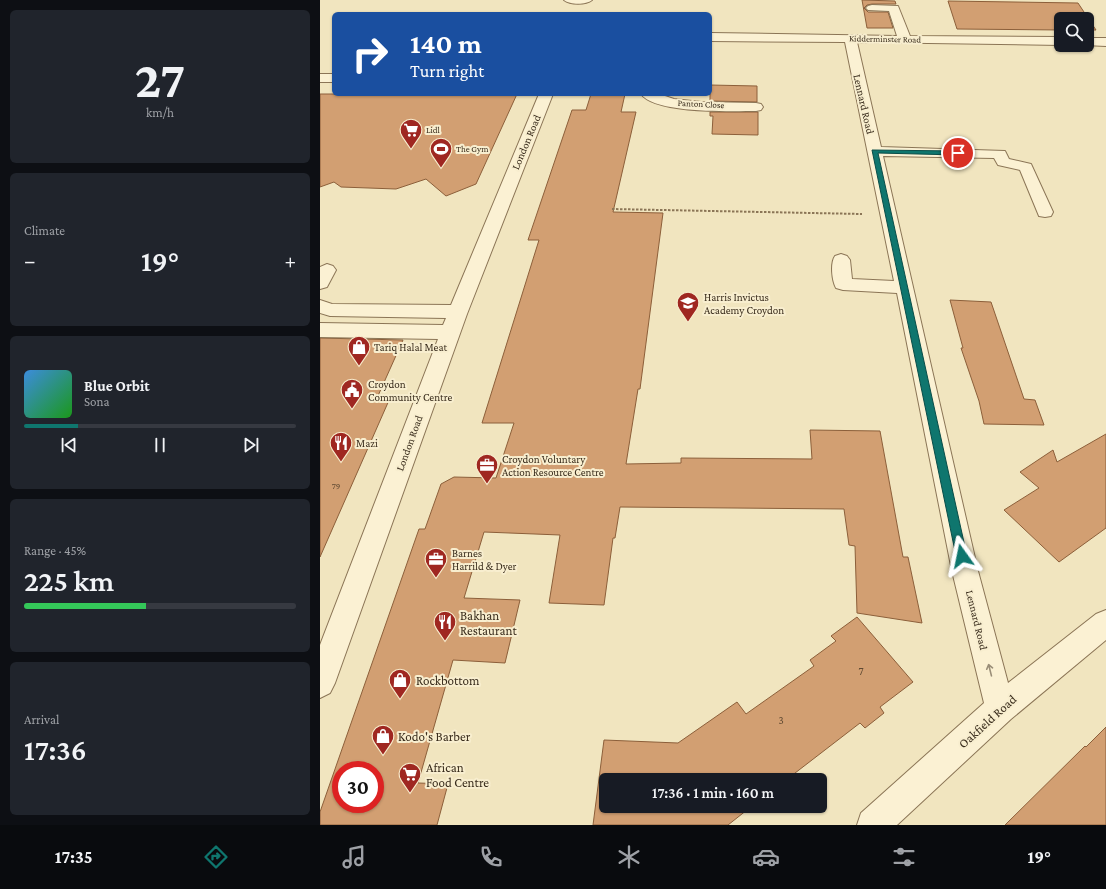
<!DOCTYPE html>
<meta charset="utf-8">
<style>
body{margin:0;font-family:"Crimson Pro",serif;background:#20242c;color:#f1f3f6;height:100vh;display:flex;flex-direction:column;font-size:15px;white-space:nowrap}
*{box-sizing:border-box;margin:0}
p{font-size:13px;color:#9ea1a6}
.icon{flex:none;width:22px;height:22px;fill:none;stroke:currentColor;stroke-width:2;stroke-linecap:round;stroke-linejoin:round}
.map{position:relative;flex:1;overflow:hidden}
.panel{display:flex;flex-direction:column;gap:10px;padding:10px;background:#0d0f14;width:320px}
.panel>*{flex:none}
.banner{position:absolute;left:12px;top:12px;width:380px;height:84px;border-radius:6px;box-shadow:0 1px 3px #0004;background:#1a4fa0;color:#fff;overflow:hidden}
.fabs{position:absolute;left:734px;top:12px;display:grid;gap:8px}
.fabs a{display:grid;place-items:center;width:40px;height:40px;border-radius:6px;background:#171b24;box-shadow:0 1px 3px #0004;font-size:20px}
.speed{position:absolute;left:12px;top:761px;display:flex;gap:8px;font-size:20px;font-weight:700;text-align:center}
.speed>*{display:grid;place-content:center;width:52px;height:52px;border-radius:50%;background:#171b24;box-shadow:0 1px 3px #0004;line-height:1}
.speed .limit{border:6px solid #d22;background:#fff;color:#111}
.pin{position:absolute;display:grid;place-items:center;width:34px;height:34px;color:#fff;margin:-17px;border:2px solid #fff;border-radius:50%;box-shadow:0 1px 4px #0007}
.me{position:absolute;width:44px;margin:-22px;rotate:348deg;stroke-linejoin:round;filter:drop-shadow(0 0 3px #0008)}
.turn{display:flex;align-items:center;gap:14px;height:84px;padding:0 12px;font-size:18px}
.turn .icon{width:52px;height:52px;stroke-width:2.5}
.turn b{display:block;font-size:28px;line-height:34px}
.big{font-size:30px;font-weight:600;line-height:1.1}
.panel .tile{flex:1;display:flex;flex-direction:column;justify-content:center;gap:6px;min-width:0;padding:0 14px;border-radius:6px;background:#20242c}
.panel .dial{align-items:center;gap:0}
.dial b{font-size:52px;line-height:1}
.song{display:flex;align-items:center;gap:12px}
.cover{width:48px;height:48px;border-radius:6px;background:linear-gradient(135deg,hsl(210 70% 55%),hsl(120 70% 35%))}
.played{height:4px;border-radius:2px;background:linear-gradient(90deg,#0f766e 20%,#363941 20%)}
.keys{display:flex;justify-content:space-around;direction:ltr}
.heat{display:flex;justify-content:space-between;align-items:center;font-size:22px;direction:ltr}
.charge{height:6px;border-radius:3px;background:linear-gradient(90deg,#34c759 45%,#363941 0)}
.trip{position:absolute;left:279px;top:773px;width:228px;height:40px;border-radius:6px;background:#171b24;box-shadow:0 1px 3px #0004;font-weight:600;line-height:40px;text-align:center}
.dock{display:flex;height:64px;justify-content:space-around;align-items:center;background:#090b0e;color:#9ea1a6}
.dock .icon{width:28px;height:28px}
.dock .on{color:#0f766e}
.dock b{font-size:18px;color:#f1f3f6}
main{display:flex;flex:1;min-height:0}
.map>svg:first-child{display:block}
</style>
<main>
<section class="panel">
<div class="tile dial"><b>27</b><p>km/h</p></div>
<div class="tile"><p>Climate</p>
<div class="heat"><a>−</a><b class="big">19°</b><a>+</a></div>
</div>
<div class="tile">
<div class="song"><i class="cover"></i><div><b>Blue Orbit</b><p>Sona</p></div></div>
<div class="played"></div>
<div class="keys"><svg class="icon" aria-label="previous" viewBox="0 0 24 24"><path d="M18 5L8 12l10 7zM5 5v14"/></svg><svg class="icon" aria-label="pause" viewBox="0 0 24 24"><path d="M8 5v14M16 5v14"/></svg><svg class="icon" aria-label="next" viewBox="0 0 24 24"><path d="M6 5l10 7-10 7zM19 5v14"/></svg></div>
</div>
<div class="tile"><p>Range · 45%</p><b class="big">225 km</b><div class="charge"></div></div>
<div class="tile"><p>Arrival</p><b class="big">17:36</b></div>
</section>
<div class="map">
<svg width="786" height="825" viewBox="0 0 786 825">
<rect width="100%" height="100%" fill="#f1e5bf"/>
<!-- building -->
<g fill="#d29f72" stroke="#8c5f3a" fill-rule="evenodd">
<polygon points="542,0 575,1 576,4 552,4 547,5 544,8 548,12 568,12 573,28 547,28"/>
<polygon points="628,1 758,3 776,30 767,30 767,19 741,19 741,30 637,29"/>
<polygon points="390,85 437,86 437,102 390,101"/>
<polygon points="0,94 197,94 156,184 126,196 106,179 76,189 21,187 14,182 0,187"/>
<path d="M 271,94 L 305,94 L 301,112 L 316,112 L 293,212 L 343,213 L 320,389 L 318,389 L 306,464 L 361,463 L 361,458 L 492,459 L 490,430 L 560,431 L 583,557 L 588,557 L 602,623 L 537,613 L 535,546 L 529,545 L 524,509 L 300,507 L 295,538 L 293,538 L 284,605 L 229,603 L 240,535 L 164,532 L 144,598 L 200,600 L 185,663 L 133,660 L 98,783 L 128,784 L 117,825 L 0,825 L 0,812 L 99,529 L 105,529 L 121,484 L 134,477 L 176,478 L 194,423 L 162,423 L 219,240 L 208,240 L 252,110 L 266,110 ZM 21,770 L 55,770 L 55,804 L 21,804 Z"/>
<polygon points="390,112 438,112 438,135 392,134 393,116 390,116"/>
<polygon points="630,300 671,302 704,399 715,400 724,425 664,424 659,401 641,348 643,348"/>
<polygon points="0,338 83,340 57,398 70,398 0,557"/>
<polygon points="786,434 786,528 739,562 684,510 719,488 700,472 733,450 737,462"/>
<polygon points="537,617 593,682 560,707 564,713 545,728 540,723 466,780 286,780 286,806 432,806 408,825 273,825 284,740 358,743 417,702 426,714 494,666 490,660 516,641 511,636"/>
<polygon points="786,727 786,825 685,825 765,746 766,747"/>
</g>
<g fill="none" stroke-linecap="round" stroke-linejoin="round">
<!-- minor casing -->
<g stroke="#8b7556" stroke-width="2">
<g id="minor">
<path d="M 244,0 L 272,0 C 266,5 250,5 244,0 Z"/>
<path d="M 552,5 L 578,6 L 590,36 L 741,37 L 741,45 L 537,42 L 561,147 L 685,151 L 689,159 L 711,164 L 733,212 L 731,216 L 725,217 L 719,216 L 700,170 L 678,165 L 674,158 L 563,156 L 658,571 L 688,683 L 776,614 L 786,610 L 786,640 L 691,719 L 577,825 L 537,825 L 541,813 L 664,703 L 632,571 L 577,293 L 523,290 L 516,288 C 512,281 510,263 515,256 L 521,254 L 527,256 L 530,260 L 532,279 L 574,281 L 525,42 L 390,41 L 390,33 L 577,36 L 569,11 L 548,10 L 546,8 L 548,6 Z"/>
<polygon points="767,38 786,38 786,46 764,45 767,45"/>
<rect x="0" y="74" width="14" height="8"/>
<polygon points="219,94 233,94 147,314 15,683 10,693 0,698 0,645 118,339 0,337 0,323 123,325 126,318 10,316 0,313 0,300 12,304 131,305"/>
<path d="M 321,94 L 339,94 L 354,99 L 381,102 L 436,103 L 441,104 L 443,107 L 441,110 L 436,111 C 412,111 335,114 321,94 Z"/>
<polygon points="7,264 13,266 16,270 7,287 0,289 0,267"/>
</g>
</g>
<!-- path -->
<polyline stroke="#8b7556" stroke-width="2" stroke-dasharray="2.5 1.5" stroke-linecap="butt" points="292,209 542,214"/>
<!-- minor -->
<use href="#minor" fill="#fbf1d3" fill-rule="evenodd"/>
</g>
<!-- one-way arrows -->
<defs><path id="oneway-shaft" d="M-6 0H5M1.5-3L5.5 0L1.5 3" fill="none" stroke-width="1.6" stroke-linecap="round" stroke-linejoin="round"/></defs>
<use stroke="#9a8e78" href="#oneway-shaft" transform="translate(670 670) rotate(-104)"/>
<!-- route -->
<polygon fill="#0f766e" stroke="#0a4d48" points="552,150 638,151 641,153 638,155 558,153 647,556 645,559 642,561 638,559 636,556"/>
<!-- icons -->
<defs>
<g id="supermarket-pin" transform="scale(1.15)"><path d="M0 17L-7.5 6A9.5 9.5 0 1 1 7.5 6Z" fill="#9f2721" stroke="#f8eecf"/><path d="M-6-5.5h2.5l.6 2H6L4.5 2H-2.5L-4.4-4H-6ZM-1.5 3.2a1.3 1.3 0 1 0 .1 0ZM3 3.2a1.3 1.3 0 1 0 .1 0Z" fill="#fff"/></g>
<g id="stadium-pin" transform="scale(1.15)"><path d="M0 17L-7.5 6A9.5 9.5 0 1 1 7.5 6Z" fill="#9f2721" stroke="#f8eecf"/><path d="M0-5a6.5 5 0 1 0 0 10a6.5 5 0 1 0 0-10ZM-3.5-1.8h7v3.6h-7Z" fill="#fff"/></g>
<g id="school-pin" transform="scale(1.15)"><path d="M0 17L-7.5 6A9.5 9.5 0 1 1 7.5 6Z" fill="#9f2721" stroke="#f8eecf"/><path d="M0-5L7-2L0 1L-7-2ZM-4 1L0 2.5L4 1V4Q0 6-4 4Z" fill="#fff"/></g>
<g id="shop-pin" transform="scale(1.15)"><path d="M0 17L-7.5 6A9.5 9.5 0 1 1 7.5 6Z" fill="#9f2721" stroke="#f8eecf"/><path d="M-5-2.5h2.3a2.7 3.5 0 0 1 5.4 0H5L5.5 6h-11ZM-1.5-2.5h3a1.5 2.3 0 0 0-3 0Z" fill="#fff"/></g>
<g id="civic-pin" transform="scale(1.15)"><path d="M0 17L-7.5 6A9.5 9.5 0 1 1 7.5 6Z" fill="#9f2721" stroke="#f8eecf"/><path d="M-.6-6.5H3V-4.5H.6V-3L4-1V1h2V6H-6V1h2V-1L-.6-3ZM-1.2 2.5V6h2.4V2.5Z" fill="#fff"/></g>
<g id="restaurant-pin" transform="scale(1.15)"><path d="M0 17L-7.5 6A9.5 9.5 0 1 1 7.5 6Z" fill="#9f2721" stroke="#f8eecf"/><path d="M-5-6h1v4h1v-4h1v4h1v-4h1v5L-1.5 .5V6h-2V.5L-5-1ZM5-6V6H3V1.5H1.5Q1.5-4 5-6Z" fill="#fff"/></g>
<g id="office-pin" transform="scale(1.15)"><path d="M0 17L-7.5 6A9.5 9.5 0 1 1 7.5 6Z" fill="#9f2721" stroke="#f8eecf"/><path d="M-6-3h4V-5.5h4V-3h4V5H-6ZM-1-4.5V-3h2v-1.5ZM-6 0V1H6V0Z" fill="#fff"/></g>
</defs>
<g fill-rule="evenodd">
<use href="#supermarket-pin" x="91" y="130"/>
<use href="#stadium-pin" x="121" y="149"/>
<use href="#school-pin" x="368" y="303"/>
<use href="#shop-pin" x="39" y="347"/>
<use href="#civic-pin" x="32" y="390"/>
<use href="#restaurant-pin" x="21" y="443"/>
<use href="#office-pin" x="167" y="465"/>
<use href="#office-pin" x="116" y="559"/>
<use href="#restaurant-pin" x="125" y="622"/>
<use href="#shop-pin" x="80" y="680"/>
<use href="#shop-pin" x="63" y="736"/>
<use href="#supermarket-pin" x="90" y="774"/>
</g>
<g text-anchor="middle" stroke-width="4" stroke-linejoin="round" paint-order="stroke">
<!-- far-street labels -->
<g font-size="9" fill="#392c1c" stroke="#f8eecf">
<text transform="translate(565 39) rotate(1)" y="3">Kidderminster Road</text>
<text transform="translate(381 104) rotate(3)" y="3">Panton Close</text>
</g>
<!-- far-poi labels -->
<g font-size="9" fill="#392c1c" stroke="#f8eecf" text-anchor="start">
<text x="106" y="133">Lidl</text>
<text x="136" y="152">The Gym</text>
</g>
<!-- number labels -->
<g font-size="9" fill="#5f4932">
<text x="16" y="489">79</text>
</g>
<!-- street labels -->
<g font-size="11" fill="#392c1c" stroke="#f8eecf">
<text transform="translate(544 104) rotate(77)" y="4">Lennard Road</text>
<text transform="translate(206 142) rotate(-67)" y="4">London Road</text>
<text transform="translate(89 443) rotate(-70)" y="4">London Road</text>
<text transform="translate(657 620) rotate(76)" y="4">Lennard Road</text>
</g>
<!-- poi labels -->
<g font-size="11" fill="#392c1c" stroke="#f8eecf" text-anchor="start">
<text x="384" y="301">Harris Invictus<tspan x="384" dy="13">Academy Croydon</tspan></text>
<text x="54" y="351">Tariq Halal Meat</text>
<text x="48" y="388">Croydon<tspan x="48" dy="13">Community Centre</tspan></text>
<text x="36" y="447">Mazi</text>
<text x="182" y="463">Croydon Voluntary<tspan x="182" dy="13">Action Resource Centre</tspan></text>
<text x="132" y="557">Barnes<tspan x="132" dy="13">Harrild &amp; Dyer</tspan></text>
</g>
<!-- near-number labels -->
<g font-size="11" fill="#5f4932">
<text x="541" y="675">7</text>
<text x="461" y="724">3</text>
</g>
<!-- near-poi labels -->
<g font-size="13" fill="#392c1c" stroke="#f8eecf" text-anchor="start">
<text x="140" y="620">Bakhan<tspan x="140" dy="15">Restaurant</tspan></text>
<text x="96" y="685">Rockbottom</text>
<text x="78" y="741">Kodo's Barber</text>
<text x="106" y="772">African<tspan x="106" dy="15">Food Centre</tspan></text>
</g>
<!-- near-street labels -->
<g font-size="13" fill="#392c1c" stroke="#f8eecf">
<text transform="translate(667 721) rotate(-42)" y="5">Oakfield Road</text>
</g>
</g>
</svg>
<div class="fabs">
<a><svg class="icon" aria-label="search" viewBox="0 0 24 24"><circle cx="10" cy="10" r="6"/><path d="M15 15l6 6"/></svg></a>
</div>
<div class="speed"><div class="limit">30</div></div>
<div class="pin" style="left:638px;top:153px;background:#d93025"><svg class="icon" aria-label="arrive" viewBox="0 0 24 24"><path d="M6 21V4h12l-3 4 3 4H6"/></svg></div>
<svg class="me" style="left:642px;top:556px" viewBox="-20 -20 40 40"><path d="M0-17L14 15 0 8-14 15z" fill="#0f766e" stroke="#fff" stroke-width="4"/></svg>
<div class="trip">17:36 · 1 min · 160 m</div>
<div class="banner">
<div class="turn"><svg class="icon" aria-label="right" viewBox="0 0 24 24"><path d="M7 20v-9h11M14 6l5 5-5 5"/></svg><div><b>140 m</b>Turn right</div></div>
</div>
</div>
</main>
<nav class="dock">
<b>17:35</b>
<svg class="icon on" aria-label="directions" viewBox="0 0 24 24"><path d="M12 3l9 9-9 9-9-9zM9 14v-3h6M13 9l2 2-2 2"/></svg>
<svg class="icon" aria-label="music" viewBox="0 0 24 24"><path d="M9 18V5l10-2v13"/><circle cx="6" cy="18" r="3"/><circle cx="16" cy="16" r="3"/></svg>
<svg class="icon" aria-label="phone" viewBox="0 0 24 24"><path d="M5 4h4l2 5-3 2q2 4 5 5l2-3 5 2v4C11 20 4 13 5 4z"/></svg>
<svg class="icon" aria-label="climate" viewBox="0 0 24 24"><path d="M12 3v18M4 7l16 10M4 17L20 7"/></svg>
<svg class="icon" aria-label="car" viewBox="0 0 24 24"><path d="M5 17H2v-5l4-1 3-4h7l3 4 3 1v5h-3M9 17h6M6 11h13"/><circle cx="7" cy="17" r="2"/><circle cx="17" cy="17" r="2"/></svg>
<svg class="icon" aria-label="filters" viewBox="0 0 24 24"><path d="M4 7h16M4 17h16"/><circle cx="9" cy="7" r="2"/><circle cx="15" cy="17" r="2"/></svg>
<b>19°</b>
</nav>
